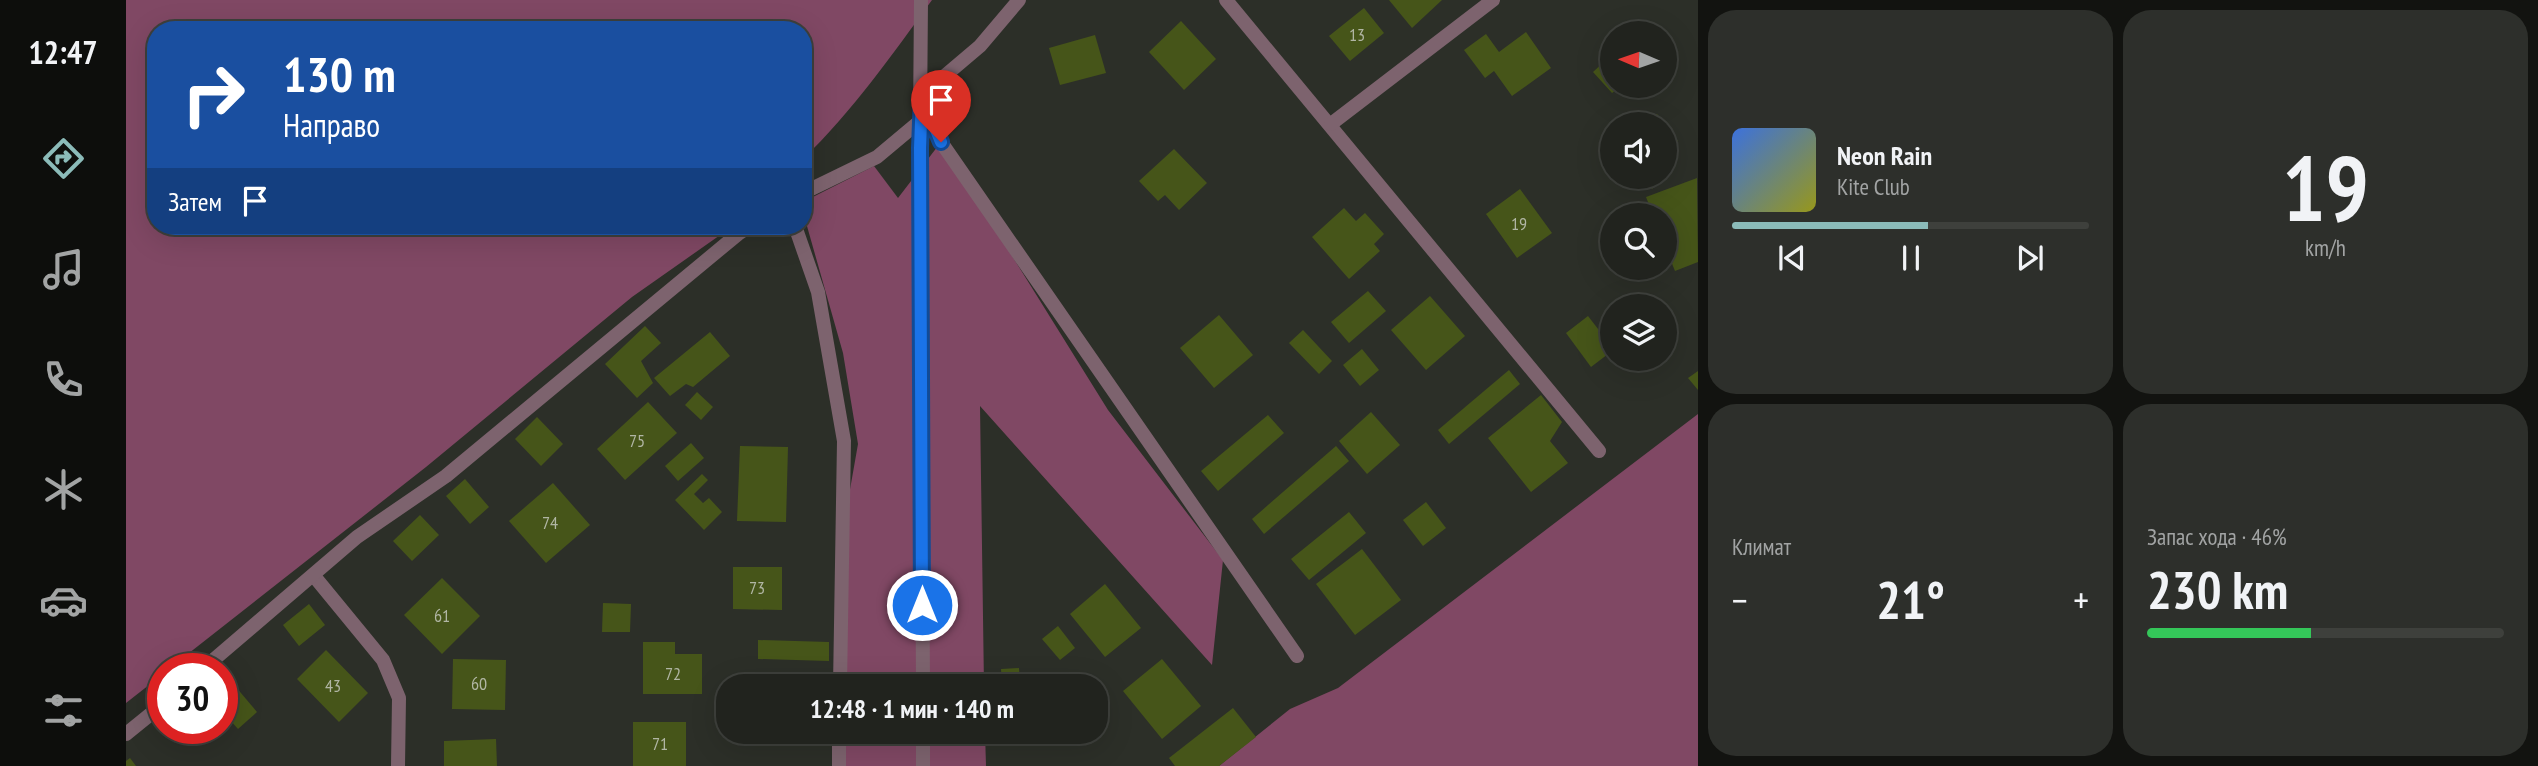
<!DOCTYPE html>
<html lang="ru">
<meta charset="utf-8">
<style>
body{margin:0;font-family:"PT Sans Narrow",sans-serif;background:#2d2f2b;color:#f1f3f6;height:100vh;display:flex;flex-direction:column;font-size:26px;white-space:nowrap}
*{box-sizing:border-box;margin:0}
p{font-size:23px;color:#a2a4a4}
.icon{flex:none;width:38px;height:38px;fill:none;stroke:currentColor;stroke-width:2;stroke-linecap:round;stroke-linejoin:round}
.map{position:relative;flex:1;overflow:hidden}
.panel{display:flex;flex-direction:column;gap:10px;padding:10px;background:#121310;width:840px}
.panel>*{flex:none}
.hud{position:absolute;left:21px;top:21px;width:665px;height:214px;border-radius:28px;box-shadow:0 7px 28px #0002,0 0 0 2px #3e403c;background:#1a4fa0;color:#fff;overflow:hidden}
.needle{width:46px;rotate:272deg}
.buttons{position:absolute;left:1474px;top:21px;display:grid;gap:14px}
.buttons a{display:grid;place-items:center;width:77px;height:77px;border-radius:50%;background:#21231e;box-shadow:0 7px 28px #0002,0 0 0 2px #3e403c;font-size:35px}
.speed{position:absolute;left:21px;top:653px;display:flex;gap:14px;font-size:35px;font-weight:700;text-align:center}
.speed>*{display:grid;place-content:center;width:91px;height:91px;border-radius:50%;background:#21231e;box-shadow:0 7px 28px #0002,0 0 0 2px #3e403c;line-height:1}
.speed .limit{border:10px solid #d22;background:#fff;color:#111}
.pin{position:absolute;display:grid;place-items:center;width:60px;height:60px;color:#fff;margin:-72px -30px;border-radius:50% 50% 50% 0;rotate:-45deg;box-shadow:0 0 7px #0007}
.pin .icon{rotate:45deg}
.me{position:absolute;width:77px;margin:-38px;rotate:0deg;stroke-linejoin:round;filter:drop-shadow(0 0 5px #0008)}
.turn{display:flex;align-items:center;gap:24px;height:147px;padding:0 21px;font-size:32px}
.turn .icon{width:91px;height:91px;stroke-width:2.5}
.turn b{display:block;font-size:49px;line-height:60px}
.then{display:flex;align-items:center;height:66px;padding:0 21px;background:#0003;gap:14px;font-size:26px}
.big{font-size:52px;font-weight:700;line-height:1.1}
.panel .tile{flex:1;display:flex;flex-direction:column;justify-content:center;gap:10px;min-width:0;padding:0 24px;border-radius:28px;background:#2d2f2b}
.panel .dial{align-items:center;gap:0}
.dial b{font-size:91px;line-height:1}
.song{display:flex;align-items:center;gap:21px}
.cover{width:84px;height:84px;border-radius:10px;background:linear-gradient(135deg,hsl(220 70% 55%),hsl(60 70% 35%))}
.played{height:7px;border-radius:4px;background:linear-gradient(90deg,#8bbbb9 55%,#3e403c 55%)}
.keys{display:flex;justify-content:space-around;direction:ltr}
.heat{display:flex;justify-content:space-between;align-items:center;font-size:38px;direction:ltr}
.charge{height:10px;border-radius:5px;background:linear-gradient(90deg,#34c759 46%,#3e403c 0)}
.panel .tiles{flex:1;display:grid;gap:10px;grid-template-columns:repeat(2,1fr)}
.trip{position:absolute;left:590px;top:674px;width:392px;height:70px;border-radius:28px;background:#21231e;box-shadow:0 7px 28px #0002,0 0 0 2px #3e403c;font-weight:700;line-height:70px;text-align:center}
main{display:flex;flex:1;min-height:0}
.dock{display:flex;flex-direction:column;width:126px;justify-content:space-around;align-items:center;background:#0d0e0c;color:#a2a4a4}
.dock .icon{width:49px;height:49px}
.dock .on{color:#8bbbb9}
.dock b{font-size:32px;color:#f1f3f6}
.map>svg:first-child{display:block}
</style>
<main>
<nav class="dock">
<b>12:47</b>
<svg class="icon on" aria-label="directions" viewBox="0 0 24 24"><path d="M12 3l9 9-9 9-9-9zM9 14v-3h6M13 9l2 2-2 2"/></svg>
<svg class="icon" aria-label="music" viewBox="0 0 24 24"><path d="M9 18V5l10-2v13"/><circle cx="6" cy="18" r="3"/><circle cx="16" cy="16" r="3"/></svg>
<svg class="icon" aria-label="phone" viewBox="0 0 24 24"><path d="M5 4h4l2 5-3 2q2 4 5 5l2-3 5 2v4C11 20 4 13 5 4z"/></svg>
<svg class="icon" aria-label="climate" viewBox="0 0 24 24"><path d="M12 3v18M4 7l16 10M4 17L20 7"/></svg>
<svg class="icon" aria-label="car" viewBox="0 0 24 24"><path d="M5 17H2v-5l4-1 3-4h7l3 4 3 1v5h-3M9 17h6M6 11h13"/><circle cx="7" cy="17" r="2"/><circle cx="17" cy="17" r="2"/></svg>
<svg class="icon" aria-label="filters" viewBox="0 0 24 24"><path d="M4 7h16M4 17h16"/><circle cx="9" cy="7" r="2"/><circle cx="15" cy="17" r="2"/></svg>
</nav>
<div class="map">
<svg width="1572" height="766" viewBox="0 0 1572 766">
<rect width="100%" height="100%" fill="#2c2f28"/>
<!-- forest -->
<g fill="#804864">
<path d="M 0,0 L 806,0 C 766,55 726,112 677,159 L 677,30 L 30,30 L 30,226 L 607,226 L 506,297 L 300,467 L 44,668 L 37,668 L 37,674 L 0,703 Z"/>
<polygon points="815,142 982,410 1097,560 1086,665 854,406 858,686 718,686 719,518 732,444 717,353 677,212 677,202 748,166 772,198"/>
<polygon points="1572,414 1572,766 1093,766 1164,709 1212,688"/>
<polygon points="718,732 859,732 860,766 718,766"/>
</g>
<!-- building -->
<g fill="#465519">
<polygon points="1263,0 1316,0 1286,28"/>
<polygon points="1238,8 1258,33 1224,61 1203,36"/>
<polygon points="1055,21 1090,59 1058,90 1023,52"/>
<polygon points="1400,32 1425,68 1386,96 1368,71 1359,78 1338,50 1360,34 1373,52"/>
<polygon points="969,35 980,73 934,85 923,48"/>
<polygon points="1480,60 1486,66 1486,86 1495,86 1486,93 1467,72"/>
<polygon points="1531,114 1552,141 1538,152 1538,124 1518,124"/>
<polygon points="1048,149 1081,183 1053,210 1039,195 1032,201 1013,181"/>
<polygon points="1538,166 1544,173 1526,189 1516,177 1538,177"/>
<polygon points="1571,178 1572,262 1549,271 1538,244 1538,215 1527,215 1520,197"/>
<polygon points="1394,189 1426,233 1391,258 1360,214"/>
<polygon points="1218,208 1230,221 1239,213 1258,234 1248,244 1254,251 1223,279 1186,237"/>
<polygon points="1242,291 1260,311 1223,343 1205,322"/>
<polygon points="1304,296 1339,336 1300,370 1265,330"/>
<polygon points="1093,315 1127,355 1088,388 1054,348"/>
<polygon points="1462,316 1486,347 1486,351 1465,367 1440,333"/>
<polygon points="519,326 535,343 515,361 527,383 511,398 479,364"/>
<polygon points="1177,330 1206,361 1193,374 1163,343"/>
<polygon points="584,332 604,356 567,387 560,384 544,396 528,378"/>
<polygon points="1236,349 1253,370 1234,386 1217,365"/>
<polygon points="1383,370 1394,384 1323,444 1312,430"/>
<polygon points="1572,371 1572,390 1562,378"/>
<polygon points="571,392 587,407 575,420 559,405"/>
<polygon points="1415,395 1436,422 1424,441 1442,463 1405,492 1362,438"/>
<polygon points="522,402 551,433 499,480 471,449"/>
<polygon points="1245,412 1274,445 1241,474 1213,441"/>
<polygon points="1142,415 1158,433 1092,491 1075,471"/>
<polygon points="411,417 437,444 415,466 389,439"/>
<polygon points="565,443 578,458 552,481 539,466"/>
<polygon points="614,446 662,447 660,522 611,521"/>
<polygon points="1210,446 1223,461 1138,534 1126,519"/>
<polygon points="576,474 582,480 568,494 577,503 583,498 596,512 578,530 549,500"/>
<polygon points="339,479 363,507 344,524 320,496"/>
<polygon points="427,483 464,525 420,563 383,521"/>
<polygon points="1300,502 1320,528 1297,546 1277,520"/>
<polygon points="1223,512 1240,533 1183,580 1165,559"/>
<polygon points="294,515 313,535 286,561 267,541"/>
<polygon points="1236,549 1275,600 1229,635 1190,584"/>
<polygon points="607,567 656,567 656,610 607,609"/>
<polygon points="316,578 354,616 316,654 278,615"/>
<polygon points="979,584 1015,628 979,657 944,614"/>
<polygon points="477,603 505,604 504,632 476,632"/>
<polygon points="183,604 199,625 173,646 157,625"/>
<polygon points="932,626 949,648 934,660 916,639"/>
<polygon points="632,640 703,642 703,661 632,659"/>
<polygon points="517,642 549,642 549,654 576,654 576,694 517,694"/>
<polygon points="200,650 242,693 213,722 171,679"/>
<polygon points="327,659 380,660 379,710 326,709"/>
<polygon points="1036,659 1075,706 1036,739 997,691"/>
<polygon points="893,668 894,686 876,686 875,669"/>
<polygon points="98,673 131,712 112,729 96,711"/>
<polygon points="1107,708 1130,737 1093,766 1049,766 1043,758"/>
<rect x="507" y="722" width="53" height="44"/>
<polygon points="877,732 895,732 895,736 877,737"/>
<polygon points="370,739 371,766 318,766 318,741"/>
<polygon points="4,758 10,766 0,766 0,761"/>
</g>
<g fill="none" stroke-linecap="round" stroke-linejoin="round">
<!-- street -->
<g stroke="#7d636e" stroke-width="14">
<polyline points="795,0 794,121 797,686"/>
<polyline points="893,0 854,46 795,96 815,142 1171,656"/>
<polyline points="1100,0 1473,451"/>
<polyline points="1205,124 1367,0"/>
<polyline points="677,193 751,157 794,121"/>
<polyline points="669,226 692,292 718,441 714,686"/>
<polyline points="188,576 257,660 273,698 272,766"/>
<polyline points="78,668 231,537 320,476 612,234 624,226"/>
<polyline points="797,732 797,766"/>
<polyline points="0,734 37,704"/>
<polyline points="713,766 713,732"/>
</g>
</g>
<g fill="none" stroke-linecap="round" stroke-linejoin="round">
<!-- route casing -->
<g stroke="#114b97" stroke-width="18">
<polyline id="route" points="796,605 794,148 796,96 815,142"/>
</g>
<!-- route -->
<use href="#route" stroke="#1a73e8" stroke-width="12"/>
</g>
<g text-anchor="middle" stroke-width="7" stroke-linejoin="round" paint-order="stroke">
<!-- number labels -->
<g font-size="18" fill="#b1b6a4">
<text x="1231" y="41">13</text>
<text x="1393" y="230">19</text>
<text x="511" y="447">75</text>
<text x="424" y="529">74</text>
<text x="631" y="594">73</text>
<text x="316" y="622">61</text>
<text x="547" y="680">72</text>
<text x="353" y="690">60</text>
<text x="207" y="692">43</text>
<text x="534" y="750">71</text>
</g>
</g>
</svg>
<div class="buttons">
<a><svg class="needle" viewBox="-14 -14 28 28"><path d="M0-13l5 13h-10z" fill="#e53935"/><path d="M0 13l5-13h-10z" fill="#a2a4a4"/></svg></a>
<a><svg class="icon" aria-label="sound" viewBox="0 0 24 24"><path d="M4 9h4l5-4v14l-5-4H4zM17 9q2 3 0 6"/></svg></a>
<a><svg class="icon" aria-label="search" viewBox="0 0 24 24"><circle cx="10" cy="10" r="6"/><path d="M15 15l6 6"/></svg></a>
<a><svg class="icon" aria-label="layers" viewBox="0 0 24 24"><path d="M12 4l9 5-9 5-9-5zM3 14l9 5 9-5"/></svg></a>
</div>
<div class="speed"><div class="limit">30</div></div>
<div class="pin" style="left:815px;top:142px;background:#d93025"><svg class="icon" aria-label="arrive" viewBox="0 0 24 24"><path d="M6 21V4h12l-3 4 3 4H6"/></svg></div>
<svg class="me" style="left:796px;top:605px" viewBox="-20 -20 40 40"><circle r="17" fill="#1a73e8" stroke="#fff" stroke-width="3"/><path d="M0-11L8 9 0 5-8 9z" fill="#fff"/></svg>
<div class="trip">12:48 · 1 мин · 140 m</div>
<div class="hud">
<div class="turn"><svg class="icon" aria-label="right" viewBox="0 0 24 24"><path d="M7 20v-9h11M14 6l5 5-5 5"/></svg><div><b>130 m</b>Направо</div></div>
<div class="then">Затем<svg class="icon" aria-label="arrive" viewBox="0 0 24 24"><path d="M6 21V4h12l-3 4 3 4H6"/></svg></div>
</div>
</div>
<section class="panel">
<div class="tiles">
<div class="tile">
<div class="song"><i class="cover"></i><div><b>Neon Rain</b><p>Kite Club</p></div></div>
<div class="played"></div>
<div class="keys"><svg class="icon" aria-label="previous" viewBox="0 0 24 24"><path d="M18 5L8 12l10 7zM5 5v14"/></svg><svg class="icon" aria-label="pause" viewBox="0 0 24 24"><path d="M8 5v14M16 5v14"/></svg><svg class="icon" aria-label="next" viewBox="0 0 24 24"><path d="M6 5l10 7-10 7zM19 5v14"/></svg></div>
</div>
<div class="tile dial"><b>19</b><p>km/h</p></div>
<div class="tile"><p>Климат</p>
<div class="heat"><a>−</a><b class="big">21°</b><a>+</a></div>
</div>
<div class="tile"><p>Запас хода · 46%</p><b class="big">230 km</b><div class="charge"></div></div>
</div>
</section>
</main>
